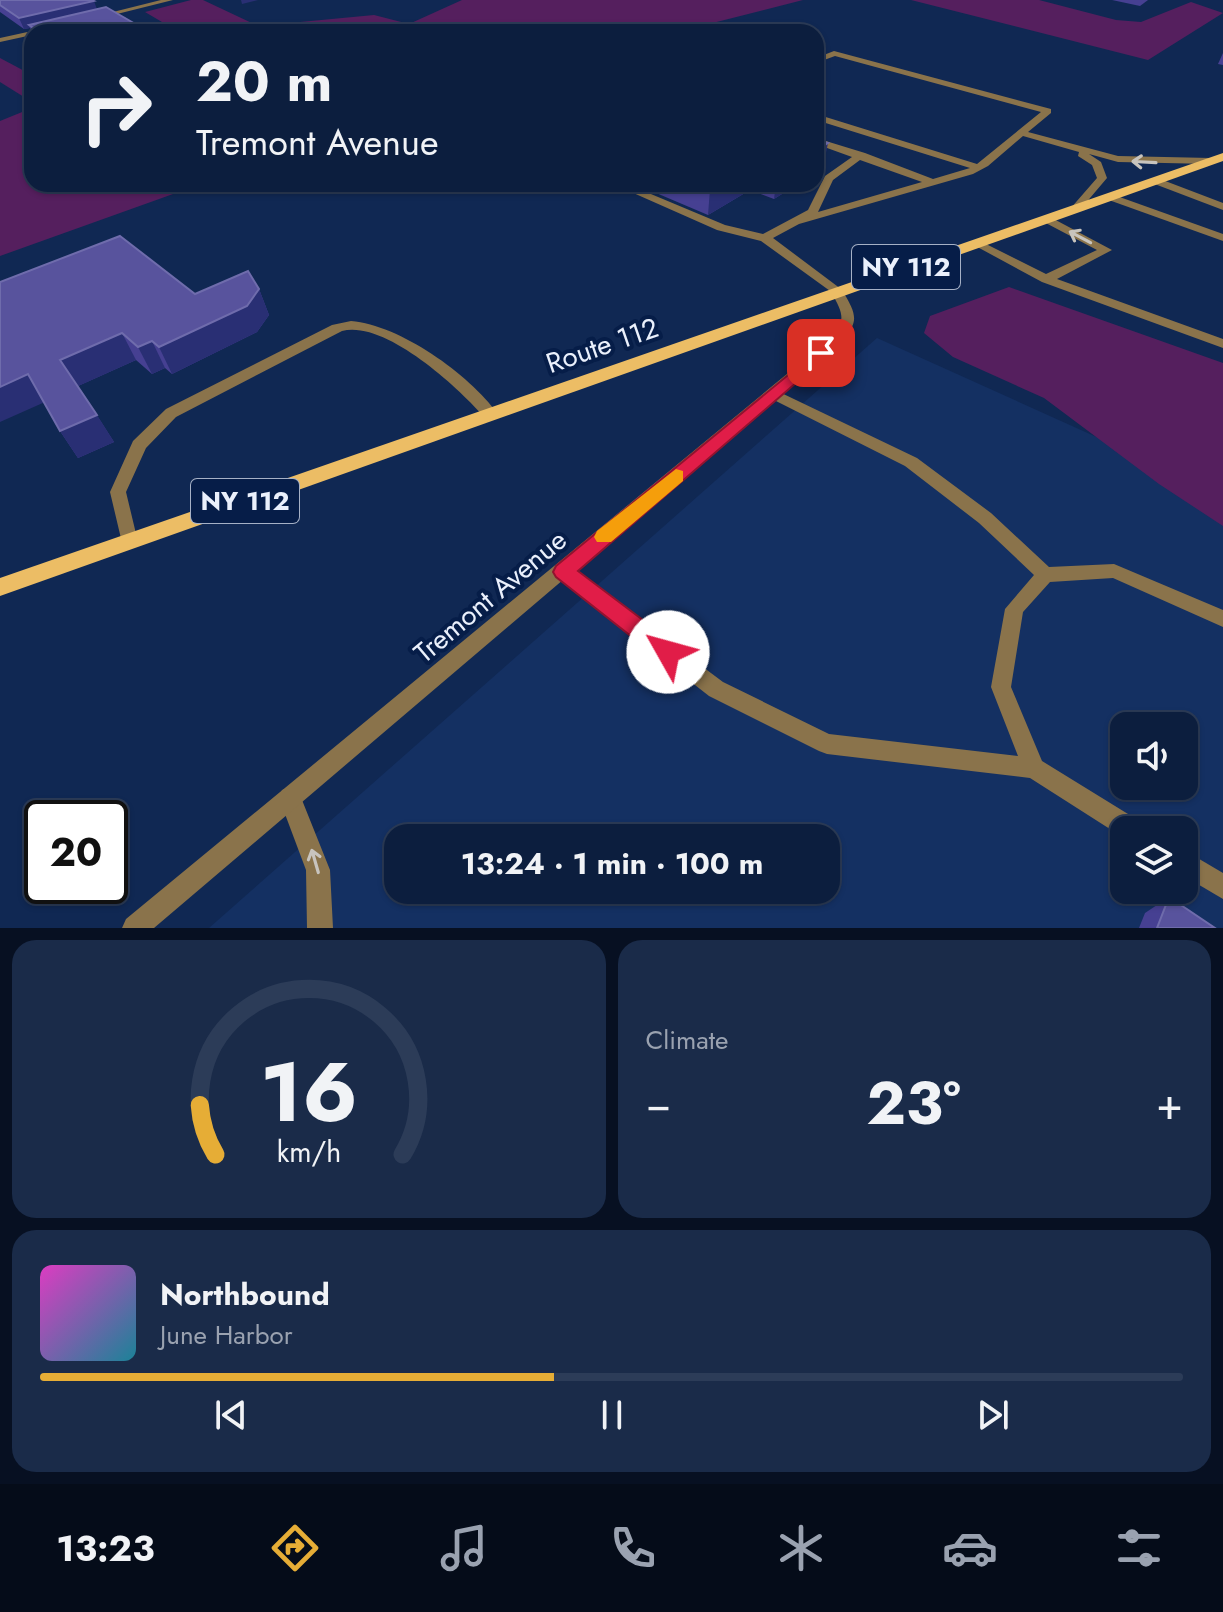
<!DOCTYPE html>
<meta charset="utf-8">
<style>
body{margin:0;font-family:Jost,sans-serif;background:#1a2b49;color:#f1f3f6;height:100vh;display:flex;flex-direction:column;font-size:30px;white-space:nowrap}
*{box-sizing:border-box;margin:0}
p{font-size:26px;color:#9aa2b0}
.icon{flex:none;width:44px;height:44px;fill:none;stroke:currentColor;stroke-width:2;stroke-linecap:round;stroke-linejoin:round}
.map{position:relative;height:928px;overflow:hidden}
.side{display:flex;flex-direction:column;gap:12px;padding:12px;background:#071022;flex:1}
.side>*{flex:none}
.guide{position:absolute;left:24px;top:24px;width:800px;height:168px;border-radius:24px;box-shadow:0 2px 6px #0004,0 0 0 2px #2c3c58;background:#0c1e3e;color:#f1f3f6;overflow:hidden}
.controls{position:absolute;left:1110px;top:712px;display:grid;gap:16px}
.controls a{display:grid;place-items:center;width:88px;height:88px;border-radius:16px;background:#0c1e3e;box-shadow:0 2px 6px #0004,0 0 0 2px #2c3c58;font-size:40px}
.speed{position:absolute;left:24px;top:800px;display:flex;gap:16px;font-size:40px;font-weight:700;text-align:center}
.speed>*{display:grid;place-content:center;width:104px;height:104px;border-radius:50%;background:#0c1e3e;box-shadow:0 2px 6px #0004,0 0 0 2px #2c3c58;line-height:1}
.speed .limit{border:4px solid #111;border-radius:12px;background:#fff;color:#111}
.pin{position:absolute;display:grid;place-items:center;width:68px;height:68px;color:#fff;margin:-34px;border-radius:16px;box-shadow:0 4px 12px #0006}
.me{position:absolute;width:88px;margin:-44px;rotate:308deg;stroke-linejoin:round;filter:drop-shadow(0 0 6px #0008)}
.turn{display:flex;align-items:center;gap:28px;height:168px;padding:0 40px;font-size:36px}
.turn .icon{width:104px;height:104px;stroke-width:2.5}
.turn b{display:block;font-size:56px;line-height:68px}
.big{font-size:60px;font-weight:700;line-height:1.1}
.side .tile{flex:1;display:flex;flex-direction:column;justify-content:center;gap:12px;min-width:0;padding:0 28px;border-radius:24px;background:#1a2b49}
.side .dial{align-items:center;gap:0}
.dial svg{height:208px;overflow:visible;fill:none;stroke:#2c3c58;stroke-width:7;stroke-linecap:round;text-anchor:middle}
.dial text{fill:#f1f3f6;stroke:none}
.song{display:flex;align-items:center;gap:24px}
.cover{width:96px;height:96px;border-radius:12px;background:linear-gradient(135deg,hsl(310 70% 55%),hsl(190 70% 35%))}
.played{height:8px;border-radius:4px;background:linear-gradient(90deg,#e6ad36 45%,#2c3c58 45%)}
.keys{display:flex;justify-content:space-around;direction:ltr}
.heat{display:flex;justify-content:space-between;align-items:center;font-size:44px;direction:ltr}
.side .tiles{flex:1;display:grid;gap:12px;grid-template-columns:1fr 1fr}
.tile:last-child{grid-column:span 2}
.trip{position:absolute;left:384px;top:824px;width:456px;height:80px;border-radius:24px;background:#0c1e3e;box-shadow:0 2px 6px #0004,0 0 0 2px #2c3c58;font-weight:700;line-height:80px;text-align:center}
.dock{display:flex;height:128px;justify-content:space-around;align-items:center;background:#050c19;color:#9aa2b0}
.dock .icon{width:56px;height:56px}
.dock .on{color:#e6ad36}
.dock b{font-size:36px;color:#f1f3f6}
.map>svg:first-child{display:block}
</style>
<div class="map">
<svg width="1223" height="928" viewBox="0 0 1223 928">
<rect width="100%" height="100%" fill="#102853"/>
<!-- built -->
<path fill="#143062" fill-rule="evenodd" d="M 877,338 L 1223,494 L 1223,928 L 209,928 ZM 1124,726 L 1184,726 L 1184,786 L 1124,786 ZM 1124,830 L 1184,830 L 1184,890 L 1124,890 ZM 398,838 L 826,838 L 826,890 L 398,890 Z"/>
<!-- green -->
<g fill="#551f5e">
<polygon points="191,0 203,0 258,26 374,15 409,24 462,0 803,0 677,32 179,32 145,12"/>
<polygon points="911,0 1039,0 1116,20 1141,22 1191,2 1223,13 1148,60"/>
<polygon points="0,58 32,75 32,102 0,82"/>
<polygon points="32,108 32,184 201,184 0,256 0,121"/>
<polygon points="1009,287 1223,363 1223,526 1159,484 1044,398 953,357 924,333 930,316"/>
</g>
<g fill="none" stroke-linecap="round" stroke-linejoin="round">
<!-- lane -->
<g fill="#8a734b" fill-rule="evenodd">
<path d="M 834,51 L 1051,109 L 1051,113 L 1028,132 L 1118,156 L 1211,158 L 1216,161 L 1211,164 L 1118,162 L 1089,154 L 1101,162 L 1107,178 L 1079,211 L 1075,212 L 1070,209 L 1097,178 L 1092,165 L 1078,156 L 1079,152 L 1023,136 L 988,166 L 973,174 L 799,224 L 773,238 L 841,289 L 843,292 L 837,296 L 761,241 L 717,230 L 613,184 L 627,184 L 725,225 L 763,234 L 808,210 L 825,176 L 852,157 L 816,144 L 816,138 L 865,153 L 933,179 L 970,168 L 816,120 L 816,114 L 977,164 L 1041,112 L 835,56 L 816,63 L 816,58 ZM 860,160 L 922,182 L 818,212 L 833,180 Z"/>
<polygon points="1152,179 1160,179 1223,203 1223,210 1152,183"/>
<polygon points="1106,195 1114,195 1223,234 1223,241 1106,199"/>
<polygon points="1042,217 1050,217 1112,250 1057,279 1223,339 1223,348 1042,282 970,243 980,241 1046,274 1097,250 1042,221"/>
<path d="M 351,321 C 400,325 469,374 498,414 L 495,418 L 485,418 C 458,387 385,320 342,331 L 176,417 L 146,448 L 126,492 L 138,542 L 135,547 L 123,547 L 110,492 L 133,441 L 166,409 L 332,325 Z"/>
<polygon points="773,389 917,458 991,513 1049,567 1114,564 1223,610 1223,627 1113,578 1050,582 1023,612 1011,687 1042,761 1141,822 1145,830 1124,830 1124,838 1030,778 827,754 819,751 709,696 557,577 554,572 557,567 563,565 569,567 723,682 829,734 1018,756 991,687 1005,609 1034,575 979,523 905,466 768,397 766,394"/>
<polygon points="290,787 298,790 330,870 333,928 307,928 306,870 279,798 282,790"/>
<polygon points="1184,850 1223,873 1223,899 1184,876"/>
</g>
<!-- street -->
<g fill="#8a734b" fill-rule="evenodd">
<polygon points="161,0 173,0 97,19 93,17"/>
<polygon points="32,31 35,32 32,32 32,35 0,42 0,38"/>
<path d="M 837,288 L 841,289 C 866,326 852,327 826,356 L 154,928 L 122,928 L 126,919 L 816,350 C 840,324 851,325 831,292 Z"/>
</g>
<!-- primary -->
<polygon fill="#ecbd65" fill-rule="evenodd" points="1223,153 1223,161 0,596 0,578"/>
</g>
<!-- wall -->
<g fill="#464092">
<polygon points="0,0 97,9 149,32 32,32 30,28 24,29 0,12"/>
<polygon points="1112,0 1148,0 1140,6"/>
<polygon points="1223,53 1223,65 1218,64"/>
<polygon points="635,184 798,184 774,199 750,190 708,215"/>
<polygon points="0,282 195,294 259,289 269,315 257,332 172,374 165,368 152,374 136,360 78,386 114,442 78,458 60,431"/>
<polygon points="1169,897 1215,928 1139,928 1145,913"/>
</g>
<!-- shaded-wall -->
<g fill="#292f74">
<polygon points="241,0 258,0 242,4"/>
<polygon points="94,1 98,12 29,25 30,28 24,29 19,18"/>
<polygon points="828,143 823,168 816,172 816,150"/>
<polygon points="719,184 751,184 750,190 708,215 710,189"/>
<polygon points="776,184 798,184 774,199"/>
<polygon points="259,289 269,315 257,332 172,374 159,347"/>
<polygon points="122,333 136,360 76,387 60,360"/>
<polygon points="152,341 165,368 152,374 138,347"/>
<polygon points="28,374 45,402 0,422 0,387"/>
<polygon points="97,415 114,442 78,458 60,431"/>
</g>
<!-- building -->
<g fill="#58539d" stroke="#6f6cac" stroke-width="2">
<polygon points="0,0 92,0 94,1 19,18 0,5"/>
<polygon points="106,7 149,32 39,32 29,25"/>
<polygon points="816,139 828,143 816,150"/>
<polygon points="699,184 719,184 710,189"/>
<polygon points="120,236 195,294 248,271 259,289 247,306 159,347 152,341 138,347 122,333 60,360 97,415 60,431 28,374 0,387 0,282"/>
<polygon points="1169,897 1215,928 1157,928"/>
</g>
<!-- one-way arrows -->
<defs><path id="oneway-shaft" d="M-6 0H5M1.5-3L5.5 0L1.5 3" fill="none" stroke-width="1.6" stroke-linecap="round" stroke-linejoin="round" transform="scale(2)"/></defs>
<g stroke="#c8c4be">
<use href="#oneway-shaft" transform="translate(1144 162) rotate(-177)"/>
<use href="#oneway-shaft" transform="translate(1080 237) rotate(-152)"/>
<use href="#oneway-shaft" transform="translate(315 861) rotate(-106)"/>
</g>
<!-- route -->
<polygon fill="#e11d48" stroke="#92132f" stroke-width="2" points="821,348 828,353 826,357 578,571 676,645 680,652 676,659 668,662 660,659 556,577 553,572 556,566"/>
<!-- slow -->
<polygon fill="#f59e0b" points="676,469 683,471 683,481 611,542 597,542 594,537 597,531"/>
<g text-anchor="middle" stroke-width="8" stroke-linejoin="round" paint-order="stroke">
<!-- shield labels -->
<g fill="#061d48" stroke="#a6b1c6" stroke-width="2">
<rect x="852" y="245" width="108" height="44" rx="6"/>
<rect x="191" y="479" width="108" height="44" rx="6"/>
</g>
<g font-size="26" font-weight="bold" fill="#eaf0fc">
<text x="906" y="276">NY 112</text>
<text x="245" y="510">NY 112</text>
</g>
<!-- street labels -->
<g font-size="28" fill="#eaf0fc" stroke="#061d48">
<text transform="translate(602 345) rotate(-19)" y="10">Route 112</text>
<text transform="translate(490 596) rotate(-40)" y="10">Tremont Avenue</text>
</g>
</g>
</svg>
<div class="controls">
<a><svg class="icon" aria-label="sound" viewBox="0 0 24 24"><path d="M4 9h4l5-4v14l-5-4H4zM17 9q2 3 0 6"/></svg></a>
<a><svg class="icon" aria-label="layers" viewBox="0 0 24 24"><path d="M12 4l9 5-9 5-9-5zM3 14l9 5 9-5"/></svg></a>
</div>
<div class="speed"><div class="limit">20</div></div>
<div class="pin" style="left:821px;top:353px;background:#d93025"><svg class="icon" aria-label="arrive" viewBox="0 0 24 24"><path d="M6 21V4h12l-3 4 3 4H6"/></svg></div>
<svg class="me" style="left:668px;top:652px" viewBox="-20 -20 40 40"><circle r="19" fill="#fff"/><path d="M0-13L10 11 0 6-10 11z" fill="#e11d48"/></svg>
<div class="trip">13:24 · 1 min · 100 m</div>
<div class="guide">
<div class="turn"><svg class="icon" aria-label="right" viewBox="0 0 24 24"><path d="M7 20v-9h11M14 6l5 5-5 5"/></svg><div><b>20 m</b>Tremont Avenue</div></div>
</div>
</div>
<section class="side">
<div class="tiles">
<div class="tile dial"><svg viewBox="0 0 100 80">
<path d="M14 69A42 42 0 1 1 86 69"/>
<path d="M14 69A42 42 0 0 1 8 50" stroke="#e6ad36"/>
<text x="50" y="56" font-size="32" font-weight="700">16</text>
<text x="50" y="72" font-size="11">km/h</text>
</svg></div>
<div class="tile"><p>Climate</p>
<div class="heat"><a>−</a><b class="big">23°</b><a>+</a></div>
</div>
<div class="tile">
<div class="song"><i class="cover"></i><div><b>Northbound</b><p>June Harbor</p></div></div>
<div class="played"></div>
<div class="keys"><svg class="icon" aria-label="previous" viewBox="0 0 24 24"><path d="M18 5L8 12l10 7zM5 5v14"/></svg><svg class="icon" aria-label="pause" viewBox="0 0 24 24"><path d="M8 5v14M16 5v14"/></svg><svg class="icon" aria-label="next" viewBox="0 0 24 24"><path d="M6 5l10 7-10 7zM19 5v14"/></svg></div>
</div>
</div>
</section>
<nav class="dock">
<b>13:23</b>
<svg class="icon on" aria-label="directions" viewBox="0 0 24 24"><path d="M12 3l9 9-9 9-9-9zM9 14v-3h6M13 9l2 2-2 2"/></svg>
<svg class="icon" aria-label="music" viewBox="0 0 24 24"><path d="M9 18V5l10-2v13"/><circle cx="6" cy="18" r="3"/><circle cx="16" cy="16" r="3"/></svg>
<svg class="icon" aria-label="phone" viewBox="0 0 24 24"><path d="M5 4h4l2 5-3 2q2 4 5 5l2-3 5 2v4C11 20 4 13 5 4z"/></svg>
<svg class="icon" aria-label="climate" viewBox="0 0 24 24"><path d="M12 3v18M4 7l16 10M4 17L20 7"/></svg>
<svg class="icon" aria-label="car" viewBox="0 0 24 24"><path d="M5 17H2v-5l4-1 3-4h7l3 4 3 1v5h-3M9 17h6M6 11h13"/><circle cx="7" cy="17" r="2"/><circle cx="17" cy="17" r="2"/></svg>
<svg class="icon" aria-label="filters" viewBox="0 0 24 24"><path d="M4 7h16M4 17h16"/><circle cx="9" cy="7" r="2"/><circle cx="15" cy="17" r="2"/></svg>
</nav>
